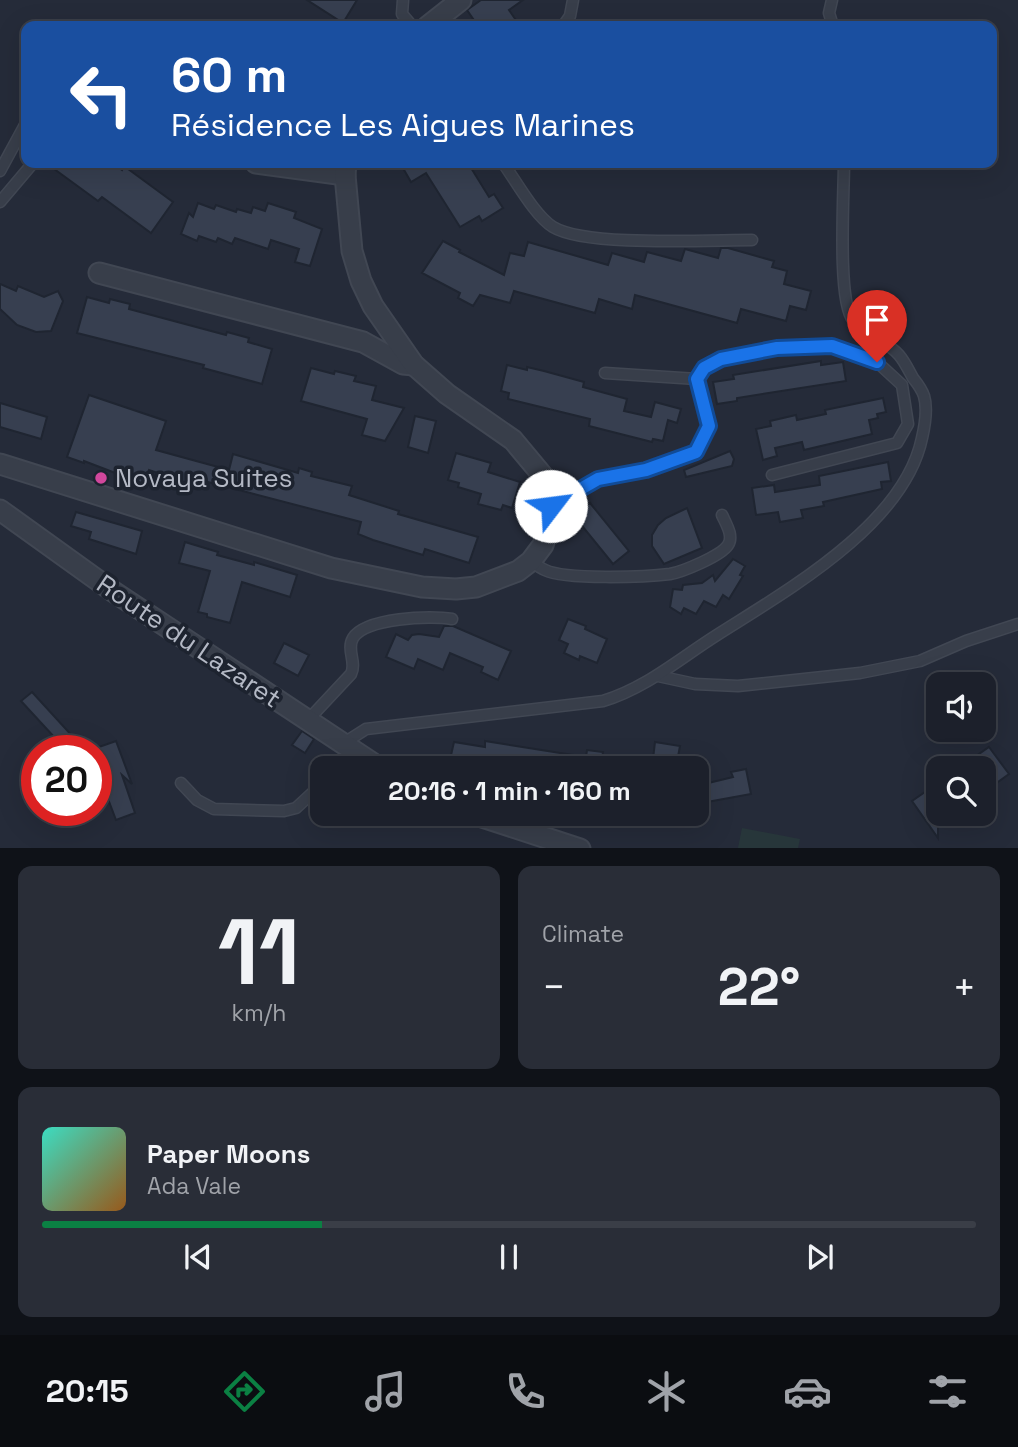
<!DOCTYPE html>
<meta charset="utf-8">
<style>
body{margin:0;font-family:"Space Grotesk",sans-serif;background:#292d37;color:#f1f3f6;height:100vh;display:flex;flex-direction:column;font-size:26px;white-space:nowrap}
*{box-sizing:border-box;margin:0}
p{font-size:23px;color:#a0a3a9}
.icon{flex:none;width:38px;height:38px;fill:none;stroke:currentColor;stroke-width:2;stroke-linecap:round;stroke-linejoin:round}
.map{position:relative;height:848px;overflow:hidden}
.details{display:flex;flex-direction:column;gap:18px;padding:18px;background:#0f1218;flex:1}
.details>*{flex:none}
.hud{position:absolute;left:21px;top:21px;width:976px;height:147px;border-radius:14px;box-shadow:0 7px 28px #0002,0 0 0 2px #3a3e47;background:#1a4fa0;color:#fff;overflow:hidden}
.fabs{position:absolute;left:926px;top:672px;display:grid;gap:14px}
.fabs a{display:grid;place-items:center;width:70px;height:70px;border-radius:14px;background:#1c202b;box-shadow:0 7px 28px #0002,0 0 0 2px #3a3e47;font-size:35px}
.speed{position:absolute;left:21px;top:735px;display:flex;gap:14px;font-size:35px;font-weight:700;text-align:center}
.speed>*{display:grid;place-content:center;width:91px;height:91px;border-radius:50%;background:#1c202b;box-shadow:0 7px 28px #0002,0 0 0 2px #3a3e47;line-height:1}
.speed .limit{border:10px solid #d22;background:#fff;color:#111}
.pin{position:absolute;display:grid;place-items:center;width:60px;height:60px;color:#fff;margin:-72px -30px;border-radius:50% 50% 50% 0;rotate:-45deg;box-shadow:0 0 7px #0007}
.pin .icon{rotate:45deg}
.me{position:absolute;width:77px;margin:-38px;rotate:60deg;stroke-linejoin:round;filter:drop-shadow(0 0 5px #0008)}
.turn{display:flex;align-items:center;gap:24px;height:147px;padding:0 35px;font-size:32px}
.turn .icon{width:91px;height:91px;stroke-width:2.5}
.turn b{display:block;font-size:49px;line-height:60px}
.big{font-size:52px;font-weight:600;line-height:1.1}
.details .widget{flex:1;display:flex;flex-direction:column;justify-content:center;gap:10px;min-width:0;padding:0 24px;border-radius:14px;background:#292d37}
.details .dial{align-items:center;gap:0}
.dial b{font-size:91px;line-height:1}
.song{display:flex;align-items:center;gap:21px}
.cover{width:84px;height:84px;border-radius:10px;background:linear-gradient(135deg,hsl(170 70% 55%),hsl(30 70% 35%))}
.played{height:7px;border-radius:4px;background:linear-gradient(90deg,#0b8043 30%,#3a3e47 30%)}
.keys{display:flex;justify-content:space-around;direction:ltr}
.heat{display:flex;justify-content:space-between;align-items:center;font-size:38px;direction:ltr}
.details .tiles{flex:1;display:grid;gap:18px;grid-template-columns:1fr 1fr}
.widget:last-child{grid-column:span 2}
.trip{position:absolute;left:310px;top:756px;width:399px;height:70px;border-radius:14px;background:#1c202b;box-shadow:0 7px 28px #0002,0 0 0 2px #3a3e47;font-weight:600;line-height:70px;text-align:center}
.menu{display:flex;height:112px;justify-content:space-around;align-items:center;background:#0b0d11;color:#a0a3a9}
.menu .icon{width:49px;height:49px}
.menu .active{color:#0b8043}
.menu b{font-size:32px;color:#f1f3f6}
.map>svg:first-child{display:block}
</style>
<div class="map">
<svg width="1018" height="849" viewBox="0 0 1018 849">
<rect width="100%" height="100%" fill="#252b39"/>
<!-- green -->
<polygon fill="#27363a" points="742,828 800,839 798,848 738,848"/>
<!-- building -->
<g fill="#373f50" stroke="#1f2531" stroke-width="2">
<polygon points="307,0 357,0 343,23"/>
<polygon points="481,0 523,0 509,10 520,26 478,26 467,10"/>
<polygon points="46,163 112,163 122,170 124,166 173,202 151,233 102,197 98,201"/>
<polygon points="400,163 468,163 489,197 494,194 503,208 482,221 479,216 460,227 426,173 411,182"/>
<polygon points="198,203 214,209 216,205 236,212 237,209 251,213 253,207 265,211 268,203 296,212 294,218 322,229 310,266 295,262 299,249 271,240 268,249 235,238 232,244 218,238 216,242 199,236 197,241 181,234 189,213 193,217"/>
<polygon points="443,241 460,250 459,252 504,275 510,253 524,256 528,242 608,265 612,253 644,262 647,252 681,261 685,249 718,258 721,248 728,248 774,261 772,267 787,271 784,284 811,291 806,310 790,306 786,321 741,309 737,323 635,295 632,309 599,299 595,313 514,291 510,303 480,295 473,306 458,298 460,293 422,273"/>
<polygon points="0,284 16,291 18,286 44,297 58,291 63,301 51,331 36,332 17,325 0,309"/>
<polygon points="87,297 109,303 110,299 130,304 129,309 226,335 227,332 249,338 248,342 272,349 262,384 203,368 204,365 77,333"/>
<polygon points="821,361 821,365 843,362 846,381 737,398 737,401 717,404 713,382 734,379 733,375"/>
<polygon points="507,365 527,370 527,367 544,371 584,382 583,387 627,399 624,411 651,417 655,402 681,409 677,423 668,420 663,441 653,439 652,442 589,426 590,419 508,399 509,393 501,391"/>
<polygon points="311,368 334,374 335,371 356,376 354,381 376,386 372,400 404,408 385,441 362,435 367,419 301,401"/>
<polygon points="89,395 166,421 156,450 229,470 233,454 298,473 299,468 312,472 311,476 352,486 349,495 399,511 398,514 478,537 469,563 425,549 423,555 373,540 358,534 361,522 239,490 204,481 202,488 149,470 144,484 84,461 84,463 67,457"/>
<polygon points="883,398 886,412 877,414 878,418 869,420 872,434 804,450 802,442 775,448 777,456 763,460 756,429 771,426 770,421 796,415 797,420 826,414 825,410"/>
<polygon points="0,403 47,417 41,439 0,427"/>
<polygon points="415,416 436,421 428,453 408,447"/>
<polygon points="730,451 734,459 732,466 686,477 684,470"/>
<polygon points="456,453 491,463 488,472 520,482 512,508 503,505 501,510 478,504 481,494 458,487 459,483 448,480"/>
<polygon points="888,462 891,481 881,482 882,489 823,502 824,506 801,510 803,518 780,522 778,512 756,515 752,488 774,485 775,492 820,485 819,476"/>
<polygon points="590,503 629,551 613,564 574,516"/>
<polygon points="687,508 702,548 664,564 652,546 652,535 658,525 666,518"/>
<polygon points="76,512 142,531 136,554 89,539 91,532 71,526"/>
<polygon points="185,542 218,552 217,555 254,565 254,562 297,575 290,597 242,582 230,623 207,617 207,614 198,612 210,571 179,563"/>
<polygon points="733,559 745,566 740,575 743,576 729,599 723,595 716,607 704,601 696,614 684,608 681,614 670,607 673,589 682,590 683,585 702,583 713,575 715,581"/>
<polygon points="568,619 586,626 585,629 607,639 597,663 580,656 579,660 564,653 568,644 559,640"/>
<polygon points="444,626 453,626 511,651 498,680 481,672 483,667 450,653 443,670 418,659 414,669 386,657 396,634 408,640 412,635 419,634 439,637"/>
<polygon points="284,643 309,655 298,676 274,663"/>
<polygon points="32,692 86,751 67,751 21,701"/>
<polygon points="302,731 314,739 305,753 292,745"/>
<polygon points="116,741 132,784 122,775 135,813 116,820 96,767 96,748"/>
<polygon points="485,741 586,757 587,750 603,752 602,759 610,760 610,768 476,768 449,764 454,742 485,747"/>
<polygon points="655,742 680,746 677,762 653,759"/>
<polygon points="989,747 1009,774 984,792 984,768 959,768"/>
<polygon points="746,769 751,794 696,804 696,786 733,777 731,772"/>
<polygon points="938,783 938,838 912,801"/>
</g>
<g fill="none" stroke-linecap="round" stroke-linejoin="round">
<!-- service casing -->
<g stroke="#414753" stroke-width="13">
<g id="service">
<polyline points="403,0 402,14 412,26"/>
<polyline points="832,0 829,13 833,26"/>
<polyline points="563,26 570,16 573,0"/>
<path d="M 503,163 C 516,181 535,216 553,227 C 586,247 708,240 752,240"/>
<polyline points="0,171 26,123"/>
<polyline points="0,202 33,163"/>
<polyline points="605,373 697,379"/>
<polyline points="551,506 598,479 646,470 696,452 709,426 697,379 704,368 721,359 777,348 832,346 877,362 902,385 908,424 897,443 772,475"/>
<path d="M 531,561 C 535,564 540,568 545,570 C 565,580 645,577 670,574 C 682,572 721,556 728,545 C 734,536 726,524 722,515"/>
<polyline points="658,676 695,684 738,686 860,673 920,661 966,641 1018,624"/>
<path d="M 308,720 L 351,674 C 357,662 346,650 353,638 C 365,618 431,615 452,619"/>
<path d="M 344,743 L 366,729 L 603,701 C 646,688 679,659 717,635 C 786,591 904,525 922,438 C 925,425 928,409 924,396 C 922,390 917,383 913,378 C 909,371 905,362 899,355 C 887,341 865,334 853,320 C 837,301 844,192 844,163"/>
<polyline points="340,768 354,751"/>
<polyline points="181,783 197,800 214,809 284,811 296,808 322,784"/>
</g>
</g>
<!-- minor casing -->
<g stroke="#414753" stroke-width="23">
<g id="minor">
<polyline points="428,26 461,0"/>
<polyline points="256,163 345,175"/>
<polyline points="99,273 363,342 403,364 414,365"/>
<polyline points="0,464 331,568 422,587 456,589 476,587 518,571 531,561 543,545 549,527 551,506 543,476 513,440 447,394 414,365 373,306 361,281 352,251 345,175 346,163"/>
<polyline points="0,510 114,592 380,768"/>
<polyline points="473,814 580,849"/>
</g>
</g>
<!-- service -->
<use href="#service" stroke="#383e4a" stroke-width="10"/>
<!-- minor -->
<use href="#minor" stroke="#383e4a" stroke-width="19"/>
</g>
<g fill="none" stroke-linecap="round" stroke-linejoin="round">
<!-- route casing -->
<g stroke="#114b97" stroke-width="18">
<polyline id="route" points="551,506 598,479 646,470 696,452 709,426 697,379 704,368 721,359 777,348 832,346 877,362"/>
</g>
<!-- route -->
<use href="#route" stroke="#1a73e8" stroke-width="12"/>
</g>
<!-- markers -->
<circle fill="#d1479c" stroke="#1d232f" stroke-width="2.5" cx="101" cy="478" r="7"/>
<g text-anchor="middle" stroke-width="7" stroke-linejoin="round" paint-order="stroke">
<!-- poi labels -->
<g font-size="26" fill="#b4b9c5" stroke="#1d232f" text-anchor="start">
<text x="115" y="487">Novaya Suites</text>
</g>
<!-- street labels -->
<g font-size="26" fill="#b4b9c5" stroke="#1d232f">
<text transform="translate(189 641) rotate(34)" y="9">Route du Lazaret</text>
</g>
</g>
</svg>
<div class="fabs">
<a><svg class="icon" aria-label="sound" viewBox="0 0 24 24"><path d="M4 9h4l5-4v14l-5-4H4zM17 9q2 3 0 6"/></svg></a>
<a><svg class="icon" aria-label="search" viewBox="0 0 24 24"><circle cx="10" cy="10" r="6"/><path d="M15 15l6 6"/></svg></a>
</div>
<div class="speed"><div class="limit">20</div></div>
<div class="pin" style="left:877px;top:362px;background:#d93025"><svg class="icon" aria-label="arrive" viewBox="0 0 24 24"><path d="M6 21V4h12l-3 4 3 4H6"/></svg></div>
<svg class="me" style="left:551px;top:506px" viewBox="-20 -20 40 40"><circle r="19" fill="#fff"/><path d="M0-13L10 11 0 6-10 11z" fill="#1a73e8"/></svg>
<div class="trip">20:16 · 1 min · 160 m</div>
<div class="hud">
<div class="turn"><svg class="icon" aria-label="left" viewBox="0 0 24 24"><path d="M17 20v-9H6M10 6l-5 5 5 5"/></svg><div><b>60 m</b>Résidence Les Aigues Marines</div></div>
</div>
</div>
<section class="details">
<div class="tiles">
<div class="widget dial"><b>11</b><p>km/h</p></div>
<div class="widget"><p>Climate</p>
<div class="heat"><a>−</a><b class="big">22°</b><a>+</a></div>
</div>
<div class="widget">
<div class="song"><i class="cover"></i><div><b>Paper Moons</b><p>Ada Vale</p></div></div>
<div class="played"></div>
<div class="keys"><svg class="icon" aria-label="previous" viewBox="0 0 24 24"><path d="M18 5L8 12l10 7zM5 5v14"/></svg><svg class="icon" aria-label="pause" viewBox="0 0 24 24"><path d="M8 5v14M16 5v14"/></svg><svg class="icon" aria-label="next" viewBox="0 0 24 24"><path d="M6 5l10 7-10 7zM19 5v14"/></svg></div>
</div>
</div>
</section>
<nav class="menu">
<b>20:15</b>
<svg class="icon active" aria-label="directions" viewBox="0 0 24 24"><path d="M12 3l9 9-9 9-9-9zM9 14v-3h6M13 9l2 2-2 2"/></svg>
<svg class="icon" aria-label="music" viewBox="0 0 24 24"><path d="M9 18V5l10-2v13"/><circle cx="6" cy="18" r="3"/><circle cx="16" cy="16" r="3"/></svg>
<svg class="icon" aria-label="phone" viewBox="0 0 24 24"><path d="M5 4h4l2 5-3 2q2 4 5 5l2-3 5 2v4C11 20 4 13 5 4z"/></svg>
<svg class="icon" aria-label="climate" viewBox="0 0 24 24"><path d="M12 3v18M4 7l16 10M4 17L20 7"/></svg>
<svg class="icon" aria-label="car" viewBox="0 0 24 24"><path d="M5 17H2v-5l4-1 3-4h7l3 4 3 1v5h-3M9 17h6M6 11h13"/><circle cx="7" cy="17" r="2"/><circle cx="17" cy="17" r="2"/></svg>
<svg class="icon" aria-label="filters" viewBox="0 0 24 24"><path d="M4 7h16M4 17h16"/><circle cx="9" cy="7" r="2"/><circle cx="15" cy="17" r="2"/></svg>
</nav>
